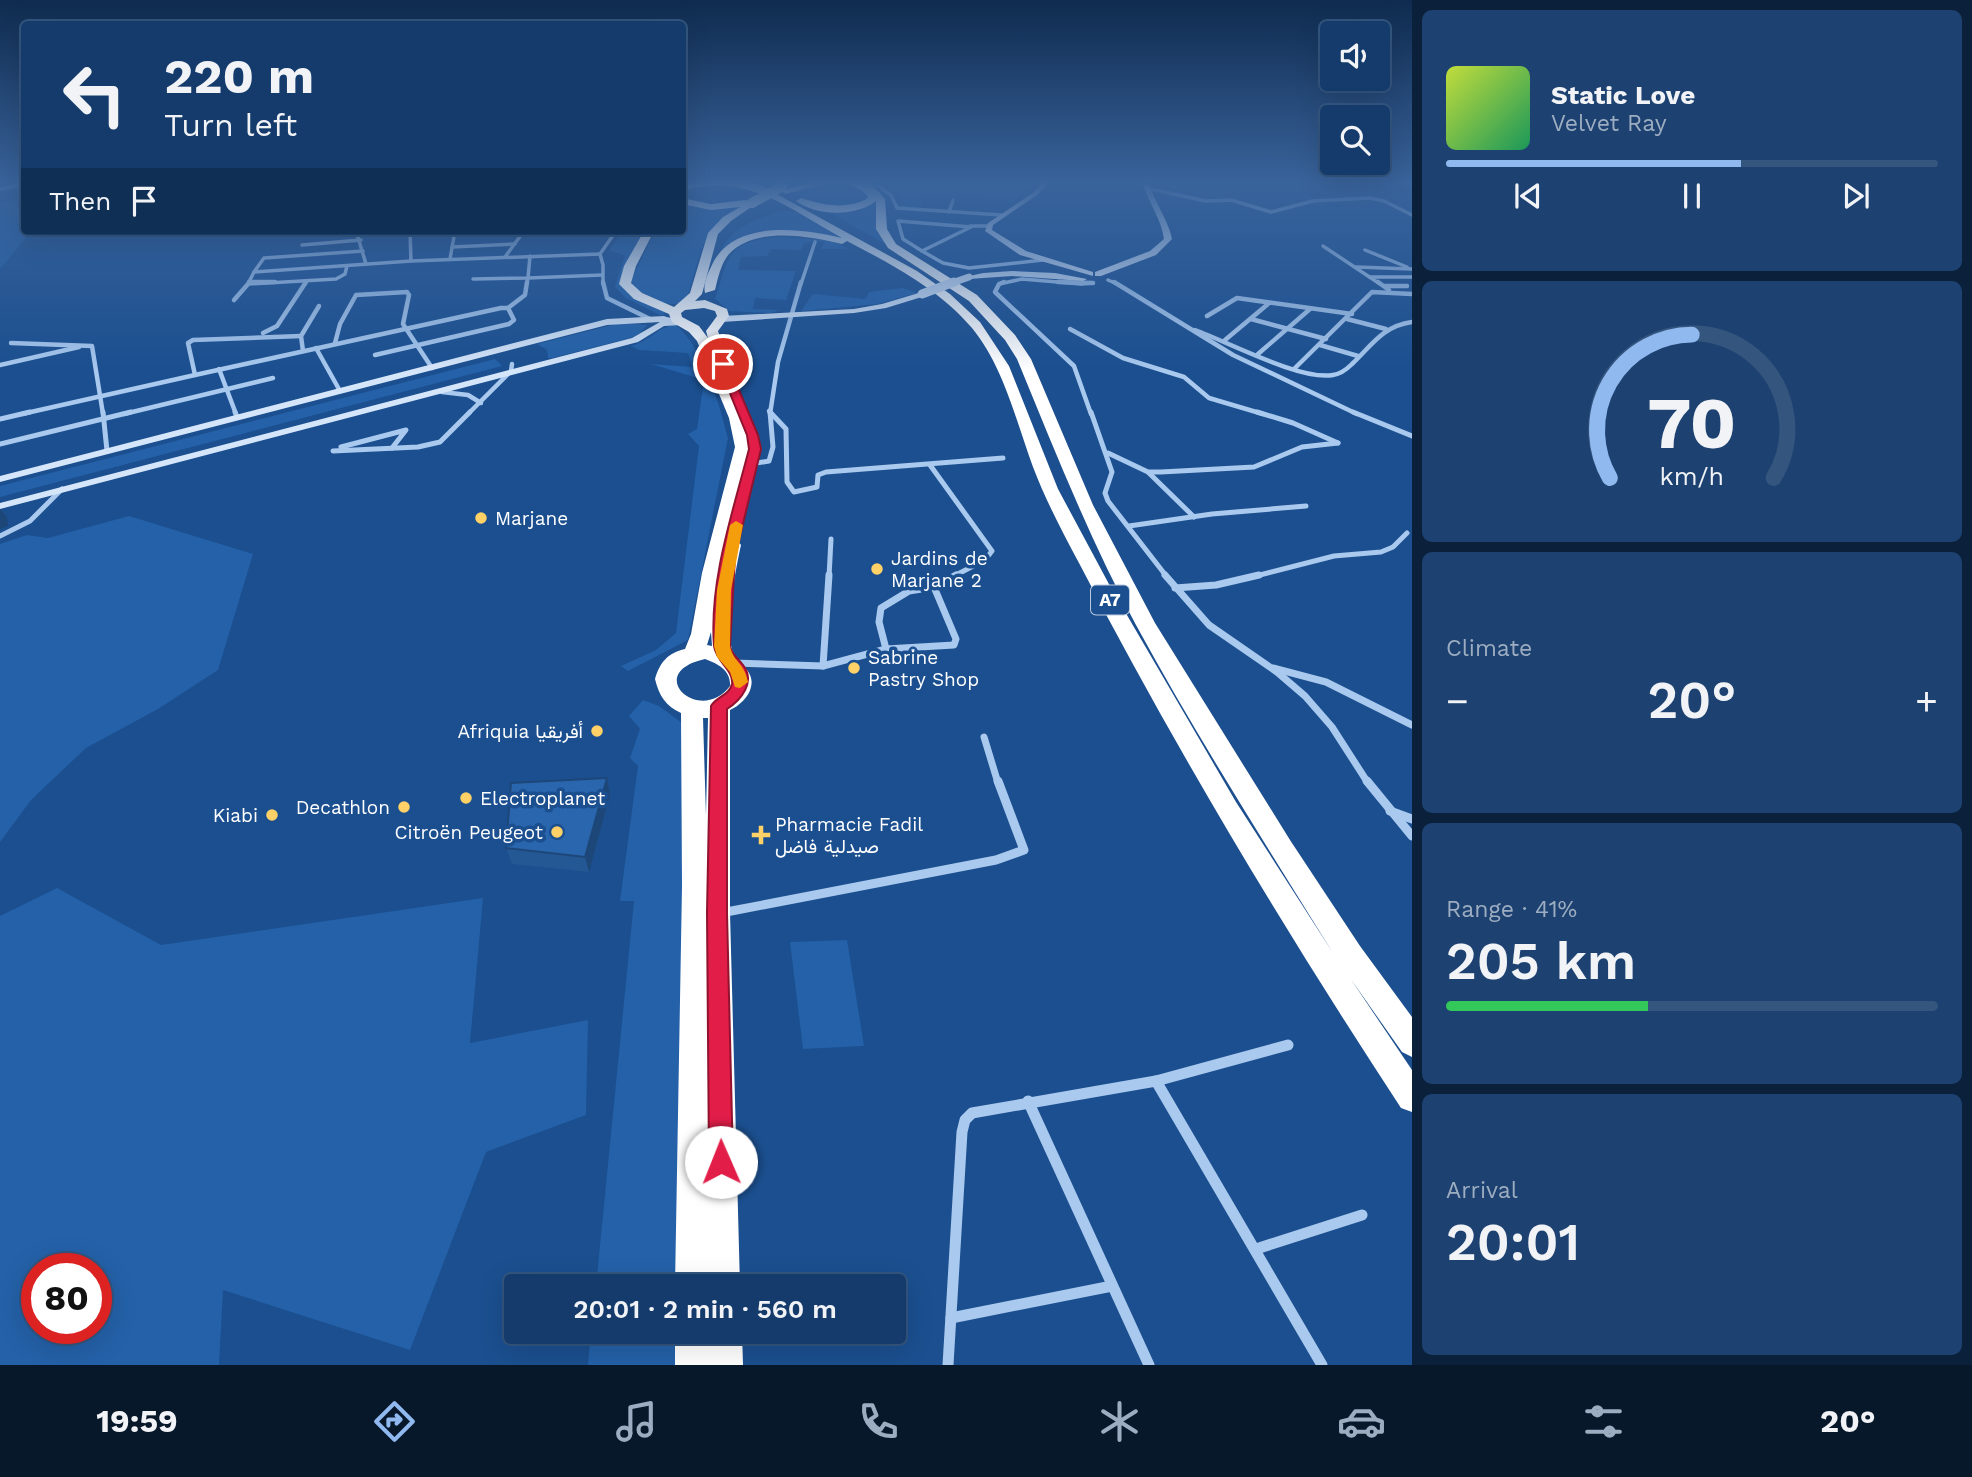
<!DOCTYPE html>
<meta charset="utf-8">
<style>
body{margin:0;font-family:"Work Sans",Vazirmatn,sans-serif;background:#1d4271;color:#f1f3f6;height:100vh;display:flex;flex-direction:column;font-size:26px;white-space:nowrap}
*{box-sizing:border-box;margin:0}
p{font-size:23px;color:#9dadc1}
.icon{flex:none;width:38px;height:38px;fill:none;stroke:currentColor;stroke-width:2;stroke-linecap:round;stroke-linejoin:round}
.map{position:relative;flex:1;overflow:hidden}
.drawer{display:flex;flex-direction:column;gap:10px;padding:10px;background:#0b203b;width:560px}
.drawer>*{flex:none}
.guide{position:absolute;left:21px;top:21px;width:665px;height:214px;border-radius:7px;box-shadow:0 7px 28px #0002,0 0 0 2px #33557e;background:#143b6b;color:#f1f3f6;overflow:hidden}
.tools{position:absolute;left:1320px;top:21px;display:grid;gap:14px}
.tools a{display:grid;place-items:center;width:70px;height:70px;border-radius:7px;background:#143b6b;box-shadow:0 7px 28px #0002,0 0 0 2px #33557e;font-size:35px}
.speed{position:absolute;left:21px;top:1253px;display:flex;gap:14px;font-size:35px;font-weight:700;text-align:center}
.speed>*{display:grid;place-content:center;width:91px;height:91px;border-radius:50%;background:#143b6b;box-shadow:0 7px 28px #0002,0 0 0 2px #33557e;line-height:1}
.speed .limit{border:10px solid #d22;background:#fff;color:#111}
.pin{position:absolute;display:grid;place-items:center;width:60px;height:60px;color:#fff;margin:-30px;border:4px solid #fff;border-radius:50%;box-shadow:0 2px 7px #0007}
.me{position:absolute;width:77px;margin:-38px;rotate:359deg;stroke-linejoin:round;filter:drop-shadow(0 0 5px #0008)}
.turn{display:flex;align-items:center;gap:24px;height:147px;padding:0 28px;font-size:32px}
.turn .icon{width:91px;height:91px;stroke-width:2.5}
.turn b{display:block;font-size:49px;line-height:60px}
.then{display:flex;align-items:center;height:66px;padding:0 28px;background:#0003;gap:14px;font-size:26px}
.big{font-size:52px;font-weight:600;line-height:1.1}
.drawer .tile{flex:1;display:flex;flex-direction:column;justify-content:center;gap:10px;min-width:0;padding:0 24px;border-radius:10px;background:#1d4271}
.drawer .dial{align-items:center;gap:0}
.dial svg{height:182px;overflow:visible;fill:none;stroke:#33557e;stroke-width:7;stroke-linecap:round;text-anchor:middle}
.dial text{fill:#f1f3f6;stroke:none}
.song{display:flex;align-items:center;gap:21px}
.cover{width:84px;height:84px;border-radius:10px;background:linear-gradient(135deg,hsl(70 70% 55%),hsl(150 70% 35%))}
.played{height:7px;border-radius:4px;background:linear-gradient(90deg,#90b9f0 60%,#33557e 60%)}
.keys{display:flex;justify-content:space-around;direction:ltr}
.heat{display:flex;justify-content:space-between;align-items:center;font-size:38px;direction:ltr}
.charge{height:10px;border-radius:5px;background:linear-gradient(90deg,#34c759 41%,#33557e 0)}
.trip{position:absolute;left:504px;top:1274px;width:402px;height:70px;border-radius:7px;background:#143b6b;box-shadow:0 7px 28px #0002,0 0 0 2px #33557e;font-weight:600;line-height:70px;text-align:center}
.dock{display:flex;height:112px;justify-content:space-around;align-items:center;background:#08182b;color:#9dadc1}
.dock .icon{width:49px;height:49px}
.dock .selected{color:#90b9f0}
.dock b{font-size:32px;color:#f1f3f6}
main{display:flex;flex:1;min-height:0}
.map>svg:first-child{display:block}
</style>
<main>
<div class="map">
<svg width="1412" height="1365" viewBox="0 0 1412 1365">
<rect width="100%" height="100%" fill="#1b4f8f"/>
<!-- green -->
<g fill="#2461a8" fill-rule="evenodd">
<polygon points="905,180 1038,180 1012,203 922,193 921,207 905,207 897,188"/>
<path d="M 839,183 L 860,188 L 869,195 C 858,218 811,202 793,194 L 801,188 Z"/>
<polygon points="879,198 879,234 889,246 823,209 862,208"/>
<path d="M 683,199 L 710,207 L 745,204 C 698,233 702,250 687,299 C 684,301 680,304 676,304 C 662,305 636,294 631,281 L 655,231 L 682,231 Z"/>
<polygon points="16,201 24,219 24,231 31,231 0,269 0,203"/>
<path d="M 782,211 L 798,212 L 851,242 L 806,232 L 768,232 L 720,253 C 730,227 757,219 782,211 Z"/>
<polygon points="623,231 649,231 625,284 667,311 662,316 626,298 615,287 625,256 609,250"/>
<path d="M 778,237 L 831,240 L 848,249 L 821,249 L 825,242 L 814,241 L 804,244 L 801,250 L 771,249 L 767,256 L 741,257 L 738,270 L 796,271 L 786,300 L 755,298 L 753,309 L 779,310 L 771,313 L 730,311 L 715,299 C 729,255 727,242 778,237 Z"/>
<polygon points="903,288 917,293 877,304 801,311 813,294 865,299 869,292"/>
<polygon points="620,323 647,325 640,333 630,338 552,358 548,358 547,350 537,344"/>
<path d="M 676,325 C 706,352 718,401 728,438 L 688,640 L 628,671 L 621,666 L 656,650 L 676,633 L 699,446 L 688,434 L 697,429 L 704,380 L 651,364 L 692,367 L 688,353 L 639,350 L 631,346 C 651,341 658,326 676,325 Z"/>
<polygon points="495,359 502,366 0,497 0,486"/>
<polygon points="129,516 253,554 218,670 158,709 86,748 31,800 0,842 0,544 27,535 48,538"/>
<polygon points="643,700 659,706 682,723 687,933 681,1286 596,1286 634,901 620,901 638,766 630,758 640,729 629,716"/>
<path d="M 57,888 L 161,945 L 483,898 L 470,1043 L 588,1020 L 586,1115 L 486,1152 L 410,1350 L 223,1290 L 219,1365 L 0,1365 L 0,916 ZM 37,1269 L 96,1269 L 96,1328 L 37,1328 Z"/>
<polygon points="847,940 864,1046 803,1049 790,942"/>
<polygon points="591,1332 680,1332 679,1365 588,1365"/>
</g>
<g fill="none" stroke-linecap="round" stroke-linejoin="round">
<!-- street-far5 -->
<g stroke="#a9c9ee" stroke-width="3.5">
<polyline points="870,180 891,195 897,208 1001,215"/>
<polyline points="1389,180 1412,184"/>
<polyline points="1146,188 1206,201 1231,200 1271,212 1313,201 1370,198 1384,201 1412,215"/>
<polyline points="949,212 953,200"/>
<polygon points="898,221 971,227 922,251 903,239"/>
<polyline points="970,226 988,226"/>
<polyline points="356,231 366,264"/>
<polyline points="410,232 411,261"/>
<polyline points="216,235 253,231"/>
<polyline points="302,245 361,240"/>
<polyline points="1323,246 1380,284"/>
<polyline points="452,247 515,244"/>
<polyline points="1365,250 1407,267"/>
<polyline points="922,251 943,263 969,268 1043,260"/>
<polyline points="505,257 524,231"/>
<polyline points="450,259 455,231"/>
<polyline points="347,266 345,274 336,279 248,284 254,272 411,261 600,254"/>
<polyline points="1356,267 1412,269"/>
<polyline points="254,272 264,258 363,251"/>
<polyline points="1370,277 1412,277"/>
<polyline points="473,279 528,278 530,256"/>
<polyline points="1108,280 1117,284"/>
<polyline points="305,284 306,282"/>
<polyline points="527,284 528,278 602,275"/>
<polyline points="603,284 603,265 600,254 616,231"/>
<polyline points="801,284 815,242"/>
<polyline points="999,284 1022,279 1081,284"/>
<polyline points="1082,284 1093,283"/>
</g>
<!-- street-far4 -->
<g stroke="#a9c9ee" stroke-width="4.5">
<polyline points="249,282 275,282"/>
<polyline points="603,282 607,298 652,320"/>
<polyline points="1004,282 999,284 995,292 1074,366 1091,414"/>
<polyline points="1058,282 1093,283"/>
<polyline points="1114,282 1233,355 1357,414"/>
<polyline points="1378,282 1389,290"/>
<polyline points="1384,286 1407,286"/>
<polyline points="234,300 248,284"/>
<polyline points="508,308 525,295 527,282"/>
<polyline points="1207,316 1237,298 1352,314"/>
<polyline points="1251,319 1326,339"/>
<polyline points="1347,319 1386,329"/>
<polyline points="1070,329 1123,358 1184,377 1209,398 1263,414"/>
<path d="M 1195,330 C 1228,342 1301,381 1333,375 C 1340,374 1347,369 1352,364 C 1372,345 1383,326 1412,322"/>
<polyline points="263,333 277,326 306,282"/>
<polyline points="1225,340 1268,304"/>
<polyline points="11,343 92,346 103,414"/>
<polyline points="335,343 340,324 356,295 407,292 409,295 403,324 432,368"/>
<polyline points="1320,345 1358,356"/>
<polyline points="316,348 340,391"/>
<polyline points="303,351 301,336 319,306"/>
<polyline points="1258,354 1310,309"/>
<polyline points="0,365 79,347"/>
<polyline points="1295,368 1372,292 1412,294"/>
<polyline points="219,369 236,414"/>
<polyline points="195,375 501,308 508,308 514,320 509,324 375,355"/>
<polyline points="442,392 468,395 481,403"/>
<polyline points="769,411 772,414"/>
<polyline points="22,414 195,375 188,343 193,340 301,336"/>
<polyline points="124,414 273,378"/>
<polyline points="468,414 511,371 512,364"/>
<polyline points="770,414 778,362 801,282"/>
</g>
<!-- street-far3 -->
<g stroke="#a9c9ee" stroke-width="5">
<polyline points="103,412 107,451"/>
<polyline points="235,412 237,417"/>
<polyline points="770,412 786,429 787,482 794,492 817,487 818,475 826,472 1003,458"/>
<polyline points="1091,412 1112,472 1105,493 1108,501 1167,577"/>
<polyline points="1257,412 1293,423 1338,443"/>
<polyline points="1353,412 1412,436"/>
<polyline points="0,419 30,412"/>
<polyline points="0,444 131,412"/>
<polyline points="341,447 406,430 392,448"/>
<polyline points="333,451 418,447 440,442 470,412"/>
<polyline points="1108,453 1148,472 1161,472 1254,467 1302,447 1338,443"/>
<polyline points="751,464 769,461 773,447 770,412"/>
<polyline points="930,465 992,551 985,560 952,577"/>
<polyline points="1149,473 1194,517"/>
<polyline points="1129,526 1212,514 1306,506"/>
<polyline points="0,536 30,521 62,489"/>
<polyline points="829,577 831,539"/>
<polyline points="1252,577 1334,556 1381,552 1393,547 1407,533"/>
</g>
<!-- street-far2 -->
<g stroke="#a9c9ee" stroke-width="7">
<polyline points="1165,575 1209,625 1277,672 1305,696 1332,727 1368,783"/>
<polyline points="1175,588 1216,585 1259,575"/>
<polyline points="886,649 879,622 881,608 909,591 934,587 956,575"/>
<polyline points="734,663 823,666 886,649 954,645 956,639 934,587"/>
<polyline points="823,666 829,575"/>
<polyline points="1273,668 1326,682 1412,725"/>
<polyline points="984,737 998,783"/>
</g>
<!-- street-far1 -->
<g stroke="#a9c9ee" stroke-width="9">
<polyline points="1367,781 1412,836"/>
<polyline points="1390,811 1412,819"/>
<polyline points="721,913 996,860 1024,850 998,781"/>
</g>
<!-- street -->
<g stroke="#a9c9ee" stroke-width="11">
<polyline points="1156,1081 1322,1365"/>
<polyline points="1028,1101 1149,1365"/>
<polyline points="1256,1249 1362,1215"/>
<polyline points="951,1318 1112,1286"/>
<polyline points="948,1365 962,1132 965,1120 972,1113 1156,1081 1288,1045"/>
</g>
<!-- secondary -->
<g fill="#d6e6fa" fill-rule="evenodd">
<polygon points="1044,180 1051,180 1037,195 993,225 992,230 1026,251 1093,272 1093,276 1020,255 985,231 988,223 1033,193"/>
<path d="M 1142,180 L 1148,180 C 1153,201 1168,218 1172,239 L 1156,255 L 1101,276 L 1095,276 L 1095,272 L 1150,251 L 1164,239 C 1161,217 1147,201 1142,180 Z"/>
<polygon points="24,182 24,186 0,191 0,187"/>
<polygon points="1012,271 1055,273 1087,279 1083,281 1012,276 969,279 965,277 983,273"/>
<polygon points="922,292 925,292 925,296 886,308 854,313 722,322 718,319 722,316 854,309 882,304"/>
<path d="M 664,316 C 670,319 681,317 686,322 L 682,325 L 664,326 L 638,342 L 0,509 L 0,503 L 632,338 L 660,322 L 607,325 L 0,482 L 0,476 L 607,319 Z"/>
</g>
<!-- highway -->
<g fill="#fff" fill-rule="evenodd">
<path d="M 697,180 L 751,180 L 917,271 L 950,294 L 980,322 L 1009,366 L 1058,489 L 1110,586 L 1236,802 L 1333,953 C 1266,845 1197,737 1136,625 C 1090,540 1054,449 1017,359 L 1005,340 L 969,301 L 888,248 L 876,229 L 876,201 C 856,217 816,216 796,201 L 801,198 C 824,205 844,210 867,199 L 868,196 C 846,174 812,187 786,194 L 781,191 L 819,180 L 868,180 L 885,199 L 887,229 L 896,244 L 977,295 L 1015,335 L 1031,359 L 1093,505 L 1155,623 L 1290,840 L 1360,946 L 1412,1017 L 1412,1057 L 1402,1052 L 1350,978 L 1412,1070 L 1412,1112 L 1401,1108 C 1285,931 1176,750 1079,563 C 1062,531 1046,501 1033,467 C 1016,421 1004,367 972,328 C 939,289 891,264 847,241 L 842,244 C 809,236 756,226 729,254 C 721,263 718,278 715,290 L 705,293 C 703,285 707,275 711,267 C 731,219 801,228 842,238 C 789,209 745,171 682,191 L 682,185 Z"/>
<path d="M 682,198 L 711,204 L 745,200 L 757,203 L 731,221 L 718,234 L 702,294 L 695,301 L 705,300 L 727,309 L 729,316 L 718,331 L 726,355 L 717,359 L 743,418 L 751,447 L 728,540 L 738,541 L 741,545 C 736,567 723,635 734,654 C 739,665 755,671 751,687 C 749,697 739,706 730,710 L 730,913 L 740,1286 L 675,1286 L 682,886 L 681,713 C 666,706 659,696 655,679 C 660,662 668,653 685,649 L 691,634 L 702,573 L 735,447 L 729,418 L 697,341 L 689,332 L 672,322 L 669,314 L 634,299 L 619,284 L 624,266 L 644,231 L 654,231 L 636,266 L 631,283 L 642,293 L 674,307 L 690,293 L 708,233 L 723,217 L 740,207 L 711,210 L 682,204 ZM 704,308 L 715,311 L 717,316 L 706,331 L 708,338 L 699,326 L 682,317 L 681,313 L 685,310 ZM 711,632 L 712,646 L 707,645 ZM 705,659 C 719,664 731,671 730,686 C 700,726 642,673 705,659 ZM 703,718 L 708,718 L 706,816 Z"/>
<polygon points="675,1332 742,1332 743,1365 675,1365"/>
</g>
<!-- secondary-bridge-far1 -->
<polyline stroke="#d6e6fa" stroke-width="7" points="949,284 969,277"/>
<!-- secondary-bridge -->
<polyline stroke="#d6e6fa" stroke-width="9" points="922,294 954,282"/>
<!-- highway-bridge -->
<polyline stroke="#fff" stroke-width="10" points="752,203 783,186"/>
</g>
<!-- wall -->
<polygon fill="#245895" points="607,778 610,795 589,872 512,864 506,848"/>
<!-- shaded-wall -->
<g fill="#1d4779">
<polygon points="0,509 7,517 8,526 0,529"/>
<polygon points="607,778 610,795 589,872 585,857"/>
</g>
<!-- building -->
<polygon fill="#2a66ad" stroke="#1d4779" stroke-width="2" points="607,778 585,857 506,848 511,783"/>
<!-- sky -->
<linearGradient id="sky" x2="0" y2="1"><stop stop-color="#0f2b4f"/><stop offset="0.49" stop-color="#39639b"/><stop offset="1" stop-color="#39639b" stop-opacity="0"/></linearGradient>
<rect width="1412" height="371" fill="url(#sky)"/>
<!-- route -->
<path fill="#e11d48" stroke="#92132f" stroke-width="2" d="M 723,361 L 728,364 L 758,435 L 761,449 L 735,557 L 730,646 C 732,656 737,657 743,665 C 756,682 741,700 727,709 L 727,913 L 733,1162 L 730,1170 L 721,1174 L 712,1170 L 709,1162 L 707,913 L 711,706 C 716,697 730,695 732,684 C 734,670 716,662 714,646 C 709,580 733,512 749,449 L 747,435 L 718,364 Z"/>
<!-- slow -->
<path fill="#f59e0b" d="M 736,521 L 743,525 L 731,590 L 730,646 C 733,662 744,662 748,682 L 740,688 L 735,687 L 730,672 L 717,657 L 714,646 L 717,590 L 730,525 Z"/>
<!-- markers -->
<g fill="#ffd166" stroke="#1b4f8f" stroke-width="2.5">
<circle cx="481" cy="518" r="7"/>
<circle cx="877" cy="569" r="7"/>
<circle cx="854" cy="668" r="7"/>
<circle cx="597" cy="731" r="7"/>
<circle cx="466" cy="798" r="7"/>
<circle cx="404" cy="807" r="7"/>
<circle cx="272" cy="815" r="7"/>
<circle cx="557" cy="832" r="7"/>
<path d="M757.5 824.5h7v7h7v7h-7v7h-7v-7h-7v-7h7z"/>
</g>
<g text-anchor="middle" stroke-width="7" stroke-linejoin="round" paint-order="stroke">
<!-- shield labels -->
<rect fill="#1b4f8f" stroke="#bbcadd" stroke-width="2" x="1091" y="585.5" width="38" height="29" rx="5"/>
<g font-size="18" font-weight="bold" fill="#fff">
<text x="1110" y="606">A7</text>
</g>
<!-- poi labels -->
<g font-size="19" fill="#fff" stroke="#1b4f8f" text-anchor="start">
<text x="495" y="525">Marjane</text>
<text x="891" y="565">Jardins de<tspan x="891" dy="22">Marjane 2</tspan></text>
<text x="868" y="664">Sabrine<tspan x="868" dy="22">Pastry Shop</tspan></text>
<text x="583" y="738" text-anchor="end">Afriquia أفريقيا</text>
<text x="480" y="805">Electroplanet</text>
<text x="390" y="814" text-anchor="end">Decathlon</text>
<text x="258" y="822" text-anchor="end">Kiabi</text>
<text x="775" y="831">Pharmacie Fadil<tspan x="775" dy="22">صيدلية فاضل</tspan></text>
<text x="543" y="839" text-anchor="end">Citroën Peugeot</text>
</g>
</g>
</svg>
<div class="tools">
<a><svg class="icon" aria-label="sound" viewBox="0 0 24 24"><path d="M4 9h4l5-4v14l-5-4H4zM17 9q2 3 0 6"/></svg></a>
<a><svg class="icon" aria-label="search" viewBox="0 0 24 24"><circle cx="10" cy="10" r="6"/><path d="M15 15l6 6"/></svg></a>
</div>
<div class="speed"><div class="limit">80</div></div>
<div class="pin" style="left:723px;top:364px;background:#d93025"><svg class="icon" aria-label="arrive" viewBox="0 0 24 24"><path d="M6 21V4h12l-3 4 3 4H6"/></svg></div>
<svg class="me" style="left:721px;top:1162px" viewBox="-20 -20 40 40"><circle r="19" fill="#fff"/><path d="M0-13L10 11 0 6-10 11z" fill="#e11d48"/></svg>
<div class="trip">20:01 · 2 min · 560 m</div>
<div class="guide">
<div class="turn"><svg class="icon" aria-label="left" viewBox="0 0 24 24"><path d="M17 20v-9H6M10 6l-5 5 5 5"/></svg><div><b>220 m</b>Turn left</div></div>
<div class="then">Then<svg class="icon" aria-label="arrive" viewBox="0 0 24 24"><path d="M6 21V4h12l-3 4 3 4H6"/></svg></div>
</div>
</div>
<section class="drawer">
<div class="tile">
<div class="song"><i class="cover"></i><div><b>Static Love</b><p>Velvet Ray</p></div></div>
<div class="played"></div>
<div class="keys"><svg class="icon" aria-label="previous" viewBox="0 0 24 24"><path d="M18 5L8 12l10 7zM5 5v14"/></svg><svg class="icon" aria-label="pause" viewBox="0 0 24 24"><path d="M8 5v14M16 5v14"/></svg><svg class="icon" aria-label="next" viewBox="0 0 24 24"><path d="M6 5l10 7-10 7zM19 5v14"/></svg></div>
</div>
<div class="tile dial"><svg viewBox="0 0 100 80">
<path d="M14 69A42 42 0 1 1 86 69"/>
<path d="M14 69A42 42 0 0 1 50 6" stroke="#90b9f0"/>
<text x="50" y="56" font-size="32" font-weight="700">70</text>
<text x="50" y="72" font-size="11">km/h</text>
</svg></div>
<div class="tile"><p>Climate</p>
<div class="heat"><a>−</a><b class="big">20°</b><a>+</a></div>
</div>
<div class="tile"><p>Range · 41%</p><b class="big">205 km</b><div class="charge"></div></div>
<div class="tile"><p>Arrival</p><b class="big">20:01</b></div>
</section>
</main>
<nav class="dock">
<b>19:59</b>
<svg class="icon selected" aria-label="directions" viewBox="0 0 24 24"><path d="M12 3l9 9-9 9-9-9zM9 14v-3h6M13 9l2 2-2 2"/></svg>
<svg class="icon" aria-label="music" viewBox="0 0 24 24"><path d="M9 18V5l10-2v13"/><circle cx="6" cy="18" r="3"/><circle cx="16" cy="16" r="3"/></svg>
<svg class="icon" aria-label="phone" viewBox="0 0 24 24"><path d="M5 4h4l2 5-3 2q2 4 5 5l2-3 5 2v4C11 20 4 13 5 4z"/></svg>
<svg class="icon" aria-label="climate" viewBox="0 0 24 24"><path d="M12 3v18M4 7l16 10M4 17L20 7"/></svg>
<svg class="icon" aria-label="car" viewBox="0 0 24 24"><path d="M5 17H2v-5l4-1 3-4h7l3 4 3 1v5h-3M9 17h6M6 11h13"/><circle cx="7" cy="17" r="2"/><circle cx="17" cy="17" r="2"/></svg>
<svg class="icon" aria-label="filters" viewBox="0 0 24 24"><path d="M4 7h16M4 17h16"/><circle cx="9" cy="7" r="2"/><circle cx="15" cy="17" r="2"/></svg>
<b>20°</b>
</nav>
